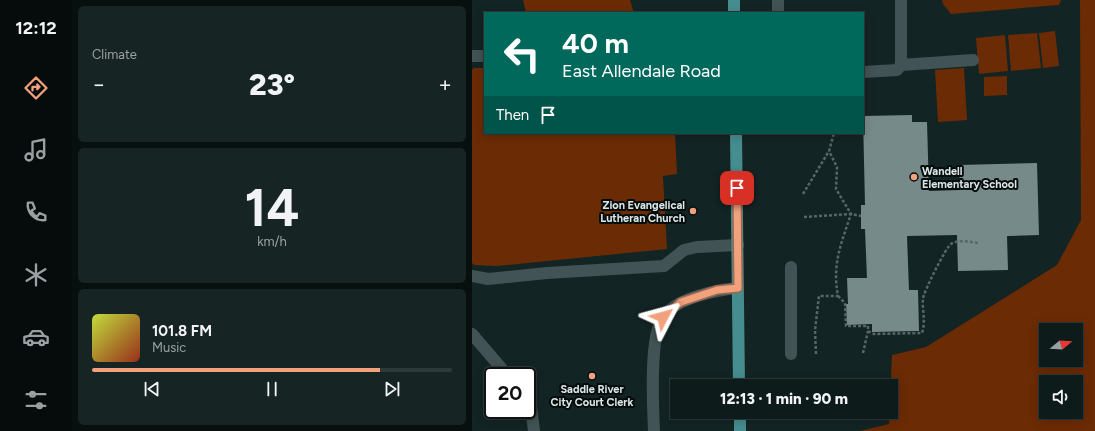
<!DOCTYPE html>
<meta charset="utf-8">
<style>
body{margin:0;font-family:Figtree,sans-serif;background:#172424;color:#f1f3f6;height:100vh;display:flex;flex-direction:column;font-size:15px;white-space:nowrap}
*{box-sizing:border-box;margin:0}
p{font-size:13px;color:#9ba1a3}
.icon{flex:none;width:22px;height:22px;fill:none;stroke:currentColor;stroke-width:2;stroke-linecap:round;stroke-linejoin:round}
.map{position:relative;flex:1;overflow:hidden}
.sheet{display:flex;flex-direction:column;gap:6px;padding:6px;background:#080f0f;width:400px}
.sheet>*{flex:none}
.guide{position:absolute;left:12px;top:12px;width:380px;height:122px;border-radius:0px;box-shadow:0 2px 10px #0003,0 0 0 1px #2e393a;background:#00695c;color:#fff;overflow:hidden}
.needle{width:26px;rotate:72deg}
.buttons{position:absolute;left:567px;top:323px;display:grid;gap:8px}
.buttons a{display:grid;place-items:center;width:44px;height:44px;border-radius:0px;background:#0e1b1b;box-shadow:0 2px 10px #0003,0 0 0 1px #2e393a;font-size:20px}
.speed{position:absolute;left:12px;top:367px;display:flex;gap:8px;font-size:20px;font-weight:700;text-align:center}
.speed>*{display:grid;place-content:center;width:52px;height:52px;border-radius:50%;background:#0e1b1b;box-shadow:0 2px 10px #0003,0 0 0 1px #2e393a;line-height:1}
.speed .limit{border:2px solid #111;border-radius:6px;background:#fff;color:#111}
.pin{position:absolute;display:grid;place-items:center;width:34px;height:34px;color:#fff;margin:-17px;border-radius:8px;box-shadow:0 2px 6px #0006}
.me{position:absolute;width:44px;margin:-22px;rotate:51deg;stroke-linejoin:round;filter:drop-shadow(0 0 3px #0008)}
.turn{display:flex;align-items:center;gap:14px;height:84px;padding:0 12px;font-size:18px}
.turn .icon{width:52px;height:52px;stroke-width:2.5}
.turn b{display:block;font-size:28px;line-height:34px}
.then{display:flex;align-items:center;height:38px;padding:0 12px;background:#0003;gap:8px;font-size:15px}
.big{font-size:30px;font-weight:800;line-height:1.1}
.sheet .widget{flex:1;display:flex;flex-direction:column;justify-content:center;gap:6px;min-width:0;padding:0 14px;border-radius:6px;background:#172424}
.sheet .dial{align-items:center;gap:0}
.dial b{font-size:52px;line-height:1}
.song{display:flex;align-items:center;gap:12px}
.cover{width:48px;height:48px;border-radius:6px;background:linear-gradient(135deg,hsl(70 70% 55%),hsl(10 70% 35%))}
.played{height:4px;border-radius:2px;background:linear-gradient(90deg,#f1a17c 80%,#2e393a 80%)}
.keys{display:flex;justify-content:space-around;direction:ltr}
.heat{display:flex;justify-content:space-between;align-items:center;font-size:22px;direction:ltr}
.trip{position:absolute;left:198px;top:379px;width:228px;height:40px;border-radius:0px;background:#0e1b1b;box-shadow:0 2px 10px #0003,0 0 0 1px #2e393a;font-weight:800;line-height:40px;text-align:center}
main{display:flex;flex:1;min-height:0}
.tabs{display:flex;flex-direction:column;width:72px;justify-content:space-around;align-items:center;background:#060b0b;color:#9ba1a3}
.tabs .icon{width:28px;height:28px}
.tabs .on{color:#f1a17c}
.tabs b{font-size:18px;color:#f1f3f6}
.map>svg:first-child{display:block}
</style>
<main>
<nav class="tabs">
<b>12:12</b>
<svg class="icon on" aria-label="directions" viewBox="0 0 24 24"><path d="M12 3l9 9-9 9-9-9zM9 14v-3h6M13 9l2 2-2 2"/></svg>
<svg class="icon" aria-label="music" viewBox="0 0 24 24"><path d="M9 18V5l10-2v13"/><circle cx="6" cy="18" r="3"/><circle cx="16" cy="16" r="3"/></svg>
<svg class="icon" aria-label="phone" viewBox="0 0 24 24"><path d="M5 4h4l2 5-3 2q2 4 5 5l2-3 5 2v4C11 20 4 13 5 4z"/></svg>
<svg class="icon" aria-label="climate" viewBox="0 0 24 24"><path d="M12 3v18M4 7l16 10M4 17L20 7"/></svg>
<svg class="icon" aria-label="car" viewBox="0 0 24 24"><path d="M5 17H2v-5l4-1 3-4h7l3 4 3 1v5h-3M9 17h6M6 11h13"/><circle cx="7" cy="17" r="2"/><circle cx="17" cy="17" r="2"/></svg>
<svg class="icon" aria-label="filters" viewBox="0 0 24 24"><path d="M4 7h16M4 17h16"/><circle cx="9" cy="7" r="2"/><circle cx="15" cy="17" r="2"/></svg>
</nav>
<section class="sheet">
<div class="widget"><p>Climate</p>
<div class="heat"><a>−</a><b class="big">23°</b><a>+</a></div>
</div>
<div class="widget dial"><b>14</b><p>km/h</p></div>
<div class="widget">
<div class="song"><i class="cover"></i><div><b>101.8 FM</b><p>Music</p></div></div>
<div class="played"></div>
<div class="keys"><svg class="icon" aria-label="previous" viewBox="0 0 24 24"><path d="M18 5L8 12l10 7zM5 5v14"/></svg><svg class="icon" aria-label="pause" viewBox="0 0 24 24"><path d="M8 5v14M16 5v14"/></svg><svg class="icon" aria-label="next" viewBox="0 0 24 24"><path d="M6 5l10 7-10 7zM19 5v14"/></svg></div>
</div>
</section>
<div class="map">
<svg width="623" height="431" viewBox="0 0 623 431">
<rect width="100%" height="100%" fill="#132424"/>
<!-- green -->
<g fill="#6b2b04" fill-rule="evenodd">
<polygon points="51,0 158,0 162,13 54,13"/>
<polygon points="470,0 589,0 587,5 479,14 471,4"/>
<path d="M 608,0 L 623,0 L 623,431 L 388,431 L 417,424 L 420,355 L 454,347 L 585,265 L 609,220 ZM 574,330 L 604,330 L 604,360 L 574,360 ZM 574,382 L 604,382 L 604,412 L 574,412 Z"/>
<polygon points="583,31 587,66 571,68 567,33"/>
<polygon points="565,33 569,68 539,71 536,35"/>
<polygon points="533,35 536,71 507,74 504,38"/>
<polygon points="2,68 13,68 13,133 203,133 205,174 191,176 195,249 25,266 2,265 0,263 0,70"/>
<polygon points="492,68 495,120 466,122 463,70"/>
<polygon points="535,76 535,95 512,96 512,77"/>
</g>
<!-- building -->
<polygon fill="#778a8a" points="440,115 440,122 455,122 457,191 488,190 487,165 565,163 567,235 535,236 536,270 486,271 485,235 435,236 437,290 446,290 447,331 400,332 400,324 375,325 374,304 376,304 375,278 395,278 393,229 389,229 389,205 393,205 391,116"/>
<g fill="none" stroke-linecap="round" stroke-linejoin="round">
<!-- path -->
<g stroke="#576666" stroke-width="2.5" stroke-dasharray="3 2" stroke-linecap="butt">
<polyline points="331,194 357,151 362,133"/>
<polyline points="332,217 379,214 389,216"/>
<path d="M 366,296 L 373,303 L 374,326 L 396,326 L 396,331 L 402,334 L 450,333 C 454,321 450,310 451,299 C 451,293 474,247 479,244 C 487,239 498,242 506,243"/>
<polyline points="391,353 396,331"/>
<path d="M 344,354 L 343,330 L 347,296 L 366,296 C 360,264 369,244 379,214 L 364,189 L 365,167 L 357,151"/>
</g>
<!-- minor -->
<g stroke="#415354" stroke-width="12">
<polyline points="306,0 306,13"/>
<polyline points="0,56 13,56"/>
<polyline points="429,65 501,60"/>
<polyline points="391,72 425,70 429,65 429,0"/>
<polyline points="0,276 16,279 75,273 192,266 212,250 225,247 266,245"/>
<polyline points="0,334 36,376"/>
<polyline points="319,354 319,267"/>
<polyline points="55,400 59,406 62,431"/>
<path d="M 182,431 C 181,406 177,336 191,317 C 204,298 244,290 266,288"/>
</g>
<!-- major -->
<g stroke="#468d8f" stroke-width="12">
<polyline points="262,0 262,13"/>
<polyline points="264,133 267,386"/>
<polyline points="268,412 268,431"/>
</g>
</g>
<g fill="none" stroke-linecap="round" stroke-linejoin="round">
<!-- route casing -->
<g stroke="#9d6951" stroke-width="10">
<polyline id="route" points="191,317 209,302 245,290 266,288 265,188"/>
</g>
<!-- route -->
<use href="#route" stroke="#f1a17c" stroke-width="7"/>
</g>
<!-- markers -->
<g fill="#f1a17c" stroke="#050c0c" stroke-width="1.5">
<circle cx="442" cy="177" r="4"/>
<circle cx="221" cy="211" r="4"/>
<circle cx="120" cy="376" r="4"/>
</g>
<g text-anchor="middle" stroke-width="4" stroke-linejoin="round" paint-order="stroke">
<!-- poi labels -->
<g font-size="11" font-weight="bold" fill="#dce6e6" stroke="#050c0c" text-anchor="start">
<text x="450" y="175">Wandell<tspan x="450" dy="13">Elementary School</tspan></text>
<text x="213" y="209" text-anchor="end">Zion Evangelical<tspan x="213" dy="13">Lutheran Church</tspan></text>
<text x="120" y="393" text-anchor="middle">Saddle River<tspan x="120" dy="13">City Court Clerk</tspan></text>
</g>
</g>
</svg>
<div class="buttons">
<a><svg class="needle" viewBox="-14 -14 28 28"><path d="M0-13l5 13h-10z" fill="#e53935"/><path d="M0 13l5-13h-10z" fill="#9ba1a3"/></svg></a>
<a><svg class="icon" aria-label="sound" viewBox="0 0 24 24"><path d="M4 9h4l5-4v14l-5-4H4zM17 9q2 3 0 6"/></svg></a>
</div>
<div class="speed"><div class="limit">20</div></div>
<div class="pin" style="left:265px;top:188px;background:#d93025"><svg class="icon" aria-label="arrive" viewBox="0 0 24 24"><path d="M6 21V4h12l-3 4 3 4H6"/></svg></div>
<svg class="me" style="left:191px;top:317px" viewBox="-20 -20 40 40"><path d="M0-17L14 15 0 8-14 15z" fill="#f1a17c" stroke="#fff" stroke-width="4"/></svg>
<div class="trip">12:13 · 1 min · 90 m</div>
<div class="guide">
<div class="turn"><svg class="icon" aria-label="left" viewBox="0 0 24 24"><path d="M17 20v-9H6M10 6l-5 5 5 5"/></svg><div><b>40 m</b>East Allendale Road</div></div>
<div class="then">Then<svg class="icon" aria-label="arrive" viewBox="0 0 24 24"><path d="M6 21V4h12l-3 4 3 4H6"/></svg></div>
</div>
</div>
</main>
